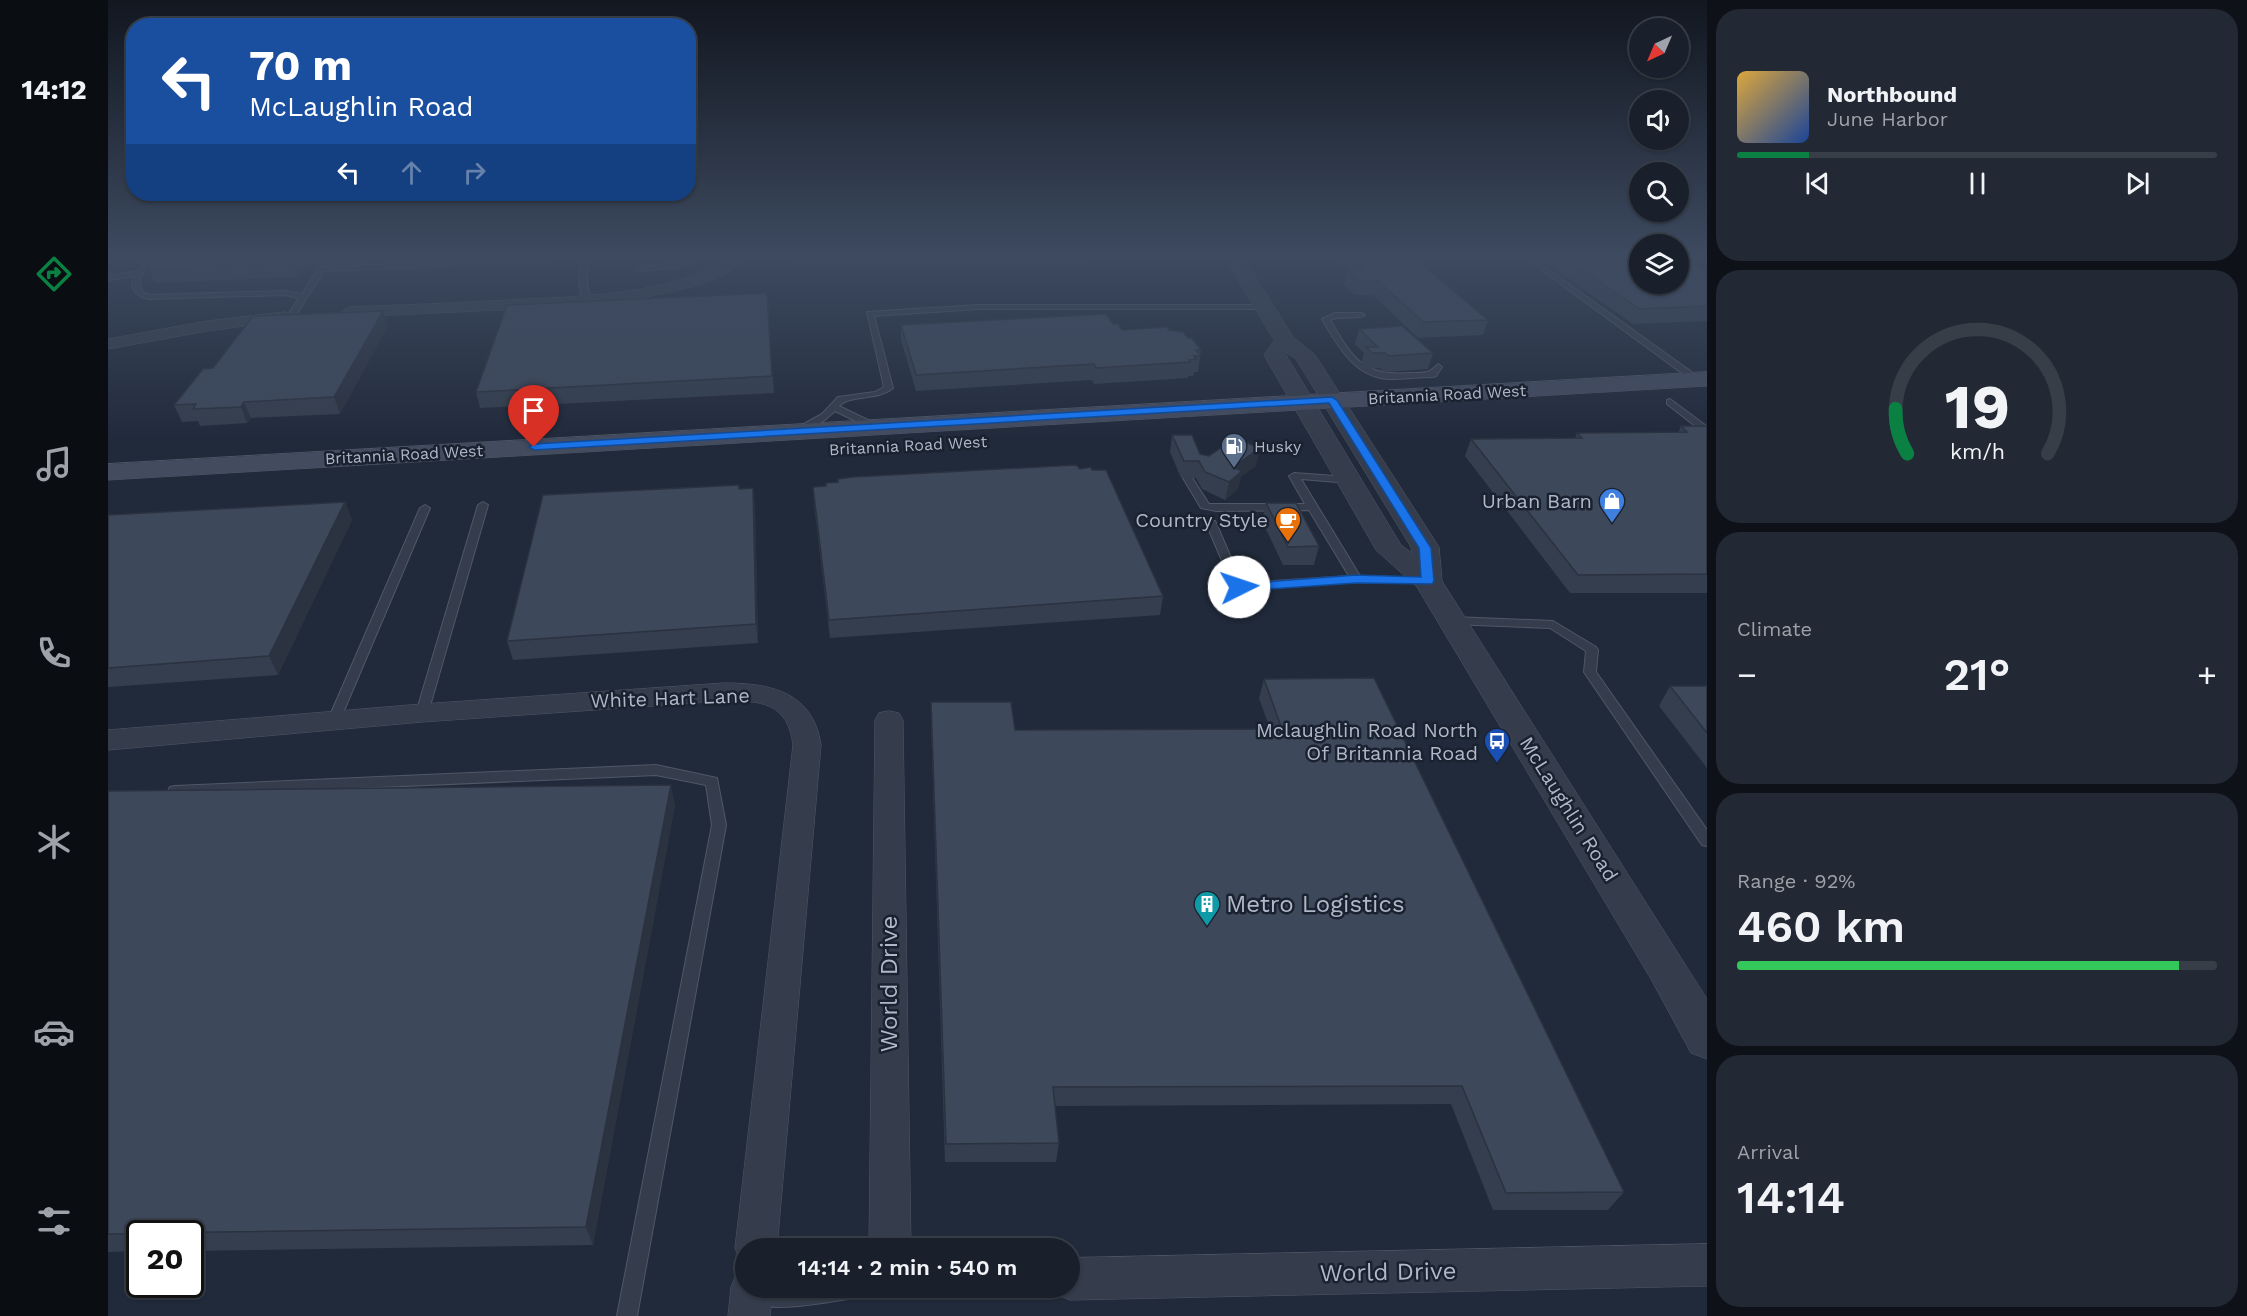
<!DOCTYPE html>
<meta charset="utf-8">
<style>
body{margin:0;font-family:"Work Sans",sans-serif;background:#222834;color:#f1f3f6;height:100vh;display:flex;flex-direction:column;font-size:22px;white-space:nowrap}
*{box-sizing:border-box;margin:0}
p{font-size:20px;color:#9fa3a9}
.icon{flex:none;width:33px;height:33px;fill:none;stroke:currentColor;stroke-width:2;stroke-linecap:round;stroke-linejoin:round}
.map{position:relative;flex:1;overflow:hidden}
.panel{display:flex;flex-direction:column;gap:9px;padding:9px;background:#0e1218;width:540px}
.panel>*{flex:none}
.guide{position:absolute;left:18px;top:18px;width:570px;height:183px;border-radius:24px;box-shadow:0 2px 4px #0004,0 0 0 2px #373e48;background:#1a4fa0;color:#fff;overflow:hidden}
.needle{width:39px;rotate:224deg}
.tools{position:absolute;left:1521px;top:18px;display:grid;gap:12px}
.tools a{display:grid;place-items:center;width:60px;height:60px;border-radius:50%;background:#19202c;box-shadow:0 2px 4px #0004,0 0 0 2px #373e48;font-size:30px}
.speed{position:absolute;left:18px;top:1220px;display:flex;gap:12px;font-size:30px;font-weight:700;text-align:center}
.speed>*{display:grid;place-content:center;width:78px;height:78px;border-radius:50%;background:#19202c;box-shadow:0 2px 4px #0004,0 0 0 2px #373e48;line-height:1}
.speed .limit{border:3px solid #111;border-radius:9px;background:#fff;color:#111}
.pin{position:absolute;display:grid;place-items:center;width:51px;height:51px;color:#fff;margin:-62px -26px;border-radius:50% 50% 50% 0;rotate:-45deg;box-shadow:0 0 6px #0007}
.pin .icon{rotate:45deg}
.me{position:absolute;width:66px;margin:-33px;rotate:86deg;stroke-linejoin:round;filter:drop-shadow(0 0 4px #0008)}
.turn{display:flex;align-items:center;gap:21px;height:126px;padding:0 24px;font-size:27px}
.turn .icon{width:78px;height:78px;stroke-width:2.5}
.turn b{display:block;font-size:42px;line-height:51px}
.lanes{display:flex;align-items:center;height:57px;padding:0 24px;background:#0003;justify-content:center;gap:30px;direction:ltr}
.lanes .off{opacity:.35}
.big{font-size:45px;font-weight:600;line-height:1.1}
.panel .card{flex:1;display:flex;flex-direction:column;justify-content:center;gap:9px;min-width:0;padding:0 21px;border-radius:24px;background:#222834}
.panel .dial{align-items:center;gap:0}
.dial svg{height:156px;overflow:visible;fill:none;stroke:#373e48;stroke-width:7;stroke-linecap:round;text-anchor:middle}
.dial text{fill:#f1f3f6;stroke:none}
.song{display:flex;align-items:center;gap:18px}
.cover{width:72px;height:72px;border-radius:9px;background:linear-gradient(135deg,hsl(40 70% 55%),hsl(220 70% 35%))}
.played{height:6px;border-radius:3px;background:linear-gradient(90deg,#0b8043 15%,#373e48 15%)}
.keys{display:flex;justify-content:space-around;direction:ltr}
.heat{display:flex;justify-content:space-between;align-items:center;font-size:33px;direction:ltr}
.charge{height:9px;border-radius:4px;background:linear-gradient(90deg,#34c759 92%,#373e48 0)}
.trip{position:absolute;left:627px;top:1238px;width:345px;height:60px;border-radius:30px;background:#19202c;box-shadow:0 2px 4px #0004,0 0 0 2px #373e48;font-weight:600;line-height:60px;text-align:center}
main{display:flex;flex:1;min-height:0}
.menu{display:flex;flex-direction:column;width:108px;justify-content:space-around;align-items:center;background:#0a0d12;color:#9fa3a9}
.menu .icon{width:42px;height:42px}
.menu .active{color:#0b8043}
.menu b{font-size:27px;color:#f1f3f6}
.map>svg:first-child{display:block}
</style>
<main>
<nav class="menu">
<b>14:12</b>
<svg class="icon active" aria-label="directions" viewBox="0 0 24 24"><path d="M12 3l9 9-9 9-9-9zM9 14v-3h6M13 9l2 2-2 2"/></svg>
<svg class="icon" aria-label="music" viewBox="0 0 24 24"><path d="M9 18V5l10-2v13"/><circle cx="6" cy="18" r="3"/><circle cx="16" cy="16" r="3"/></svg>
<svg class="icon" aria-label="phone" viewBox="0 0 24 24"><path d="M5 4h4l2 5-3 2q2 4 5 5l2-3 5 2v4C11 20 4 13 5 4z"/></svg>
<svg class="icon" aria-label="climate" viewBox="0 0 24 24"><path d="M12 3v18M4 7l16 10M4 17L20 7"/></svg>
<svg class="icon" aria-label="car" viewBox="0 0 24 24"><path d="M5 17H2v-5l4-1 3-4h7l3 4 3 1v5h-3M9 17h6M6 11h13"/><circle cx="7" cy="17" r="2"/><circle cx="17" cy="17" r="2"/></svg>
<svg class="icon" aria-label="filters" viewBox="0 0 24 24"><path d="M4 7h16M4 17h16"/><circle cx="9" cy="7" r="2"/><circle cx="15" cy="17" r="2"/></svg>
</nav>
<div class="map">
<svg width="1599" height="1316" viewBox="0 0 1599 1316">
<rect width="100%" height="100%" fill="#212a3b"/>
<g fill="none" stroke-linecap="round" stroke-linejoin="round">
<!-- service casing -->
<g stroke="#505766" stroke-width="2">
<g id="service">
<path d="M 41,257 L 48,257 C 39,268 26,278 35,292 L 41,295 L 177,291 L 194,294 L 211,267 L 214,267 L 480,257 L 479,284 L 483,301 L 479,303 L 475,301 L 471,284 L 473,260 L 216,271 L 186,318 L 183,318 L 179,316 L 191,298 L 177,295 L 40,299 C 28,296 21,289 26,276 L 0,280 L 0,276 L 29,271 Z"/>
<polygon points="591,257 601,257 571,267 531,271 527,269 531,267 570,263"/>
<polygon points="1416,257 1423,257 1592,378 1592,382 1586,382"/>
<path d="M 870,305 L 1157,305 L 1161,307 L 1157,309 L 870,309 L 766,316 L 785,388 C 770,401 743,394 731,406 L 768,424 L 768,428 L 762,428 L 727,411 C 718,420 700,433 687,432 L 685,430 L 714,414 L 730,397 L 767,392 L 776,387 L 759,312 Z"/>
<path d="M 1227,313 L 1253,313 L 1257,315 C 1247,320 1233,315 1222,320 C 1244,357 1254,377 1301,373 C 1307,373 1319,374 1323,370 C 1326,369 1327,366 1330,364 L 1334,367 L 1328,376 L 1325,377 C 1311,377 1296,379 1282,379 C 1247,378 1230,346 1214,319 Z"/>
<polygon points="1562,399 1597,425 1597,429 1591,429 1559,404 1559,400"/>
<polygon points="1186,473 1241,477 1246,480 1241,483 1193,479 1252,576 1319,578 1325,581 1323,583 1248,582 1126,589 1098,523 1099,521 1107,521 1108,523 1134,583 1241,576 1201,510 1108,511 1093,508 1075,478 1080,475 1083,476 1101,504 1197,504 1181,476"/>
<polygon points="375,502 380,505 320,713 314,717 310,716 308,713 370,505"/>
<polygon points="317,505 322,508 232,720 231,723 221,723 220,720 312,508"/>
<polygon points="1346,617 1445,621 1488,647 1490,650 1488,672 1599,830 1599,846 1594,845 1476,672 1478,651 1442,628 1342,624 1340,621"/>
<polygon points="548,765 609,778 618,825 529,1316 509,1316 604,825 598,785 548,775 67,796 62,795 60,791 62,787 67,786"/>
<path d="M 642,1287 L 763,1287 L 760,1294 L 753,1297 C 723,1301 668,1314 640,1302 L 637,1295 Z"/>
</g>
</g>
<!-- minor casing -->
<g stroke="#505766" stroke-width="1">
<g id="minor">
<path d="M 626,257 L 643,257 L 616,275 L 587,286 L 521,301 L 457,307 L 241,317 L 233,312 L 241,307 C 294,305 347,303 400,300 C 478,296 557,296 626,257 Z"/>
<polygon points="177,312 183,314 185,317 183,320 99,331 0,349 0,339 99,321"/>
<path d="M 616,683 C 663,683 705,692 713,745 L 669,1248 L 638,1248 L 638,1264 L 633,1263 L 627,1248 L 685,745 C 680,703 653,700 616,701 L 314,722 L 0,750 L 0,730 L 314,704 Z"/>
<polygon points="781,711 791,713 795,720 803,1248 761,1248 767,720 771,713"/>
<polygon points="1599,1244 1599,1286 962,1300 947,1294 944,1287 962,1287 962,1258"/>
<polygon points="638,1269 638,1287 665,1287 662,1316 620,1316 623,1287 629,1272"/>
</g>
</g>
<!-- tertiary casing -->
<g stroke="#505766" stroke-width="1">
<path id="tertiary" d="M 1117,257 L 1135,257 L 1185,337 L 1207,355 L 1331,547 L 1334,581 L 1599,999 L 1599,1059 L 1583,1053 L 1543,979 L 1309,587 L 1268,550 L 1156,355 L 1166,341 ZM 1179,353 L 1188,359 L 1303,547 L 1304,553 L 1293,545 L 1178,355 Z"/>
</g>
<!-- secondary casing -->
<g stroke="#505766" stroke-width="1">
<polygon id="secondary" points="1599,372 1599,386 0,480 0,464"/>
</g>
<!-- service -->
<use href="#service" fill="#353d4c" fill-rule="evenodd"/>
<!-- minor -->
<use href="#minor" fill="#353d4c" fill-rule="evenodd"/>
<!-- tertiary -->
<use href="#tertiary" fill="#353d4c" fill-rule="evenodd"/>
<!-- secondary -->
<use href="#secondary" fill="#434b5f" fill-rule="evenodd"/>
</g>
<!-- wall -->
<g fill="#343e4e">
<polygon points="48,257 393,257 199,265 190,277 48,283 45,280 39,265"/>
<polygon points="688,257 979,257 979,263 688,265"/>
<polygon points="1225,257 1305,257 1380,320 1375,335 1310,338 1265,295 1247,295 1236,285 1240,271"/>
<polygon points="1430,257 1532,257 1599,271 1599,321 1525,324"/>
<polygon points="659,293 666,393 372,408 368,392"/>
<polygon points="1005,324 1014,330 1061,330 1080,338 1093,350 1090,372 1086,372 1085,376 1080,376 1080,378 986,384 984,380 808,391 793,340 793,325"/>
<polygon points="280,326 232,414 143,418 139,423 92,426 90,421 74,422 66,405 105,368"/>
<polygon points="1251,329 1325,353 1320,369 1276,372 1272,368 1260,369 1253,363 1256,353 1247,344"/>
<polygon points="1573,426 1599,426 1599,593 1462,593 1357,456 1363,439 1467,438 1469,433 1570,433"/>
<polygon points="1064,435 1092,454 1148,466 1133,476 1130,489 1117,500 1094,489 1088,478 1073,478 1062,452"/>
<polygon points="972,469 984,470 1055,596 1052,615 722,638 706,504 705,487 718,486 718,483"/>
<polygon points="645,488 647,506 650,643 405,660 399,641 632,489"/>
<polygon points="237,502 244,520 170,675 0,687 0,515"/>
<polygon points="1158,503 1211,546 1206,565 1175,565 1154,521"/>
<polygon points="1156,679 1516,1192 1500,1210 1385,1210 1343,1104 947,1106 951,1143 948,1162 837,1162 823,722 823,702 907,730 1162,729 1151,698"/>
<polygon points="1562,686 1599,686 1599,768 1551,706"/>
<polygon points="0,791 567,805 485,1245 82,1251 82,1233 32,1233 32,1251 0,1252"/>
</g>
<!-- shaded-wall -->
<g fill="#2b3240">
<polygon points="190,257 196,257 199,265 190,277 185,263"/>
<polygon points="275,311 280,326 232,414 226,397"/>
<polygon points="136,402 143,418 139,423 133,407"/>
<polygon points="1152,448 1148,466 1133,476 1130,489 1117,500 1125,467"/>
<polygon points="645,488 647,506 650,643 648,624"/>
<polygon points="237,502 244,520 170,675 161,656"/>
<polygon points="563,785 567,805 485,1245 478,1227"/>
</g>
<!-- building -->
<g fill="#3d485b" stroke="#2b3240" stroke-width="1.5">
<polygon points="48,257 190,257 185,263 42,269 39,265"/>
<polygon points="1244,257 1305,257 1380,320 1315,322 1269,280 1251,281 1240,271 1258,270"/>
<polygon points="1455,257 1532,257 1532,284 1570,284 1570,257 1574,257 1599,271 1599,306 1532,309"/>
<polygon points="659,293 664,376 368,392 399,305"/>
<polygon points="275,311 226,397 136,402 133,407 85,409 88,404 66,405 95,369 105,368 145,316"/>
<polygon points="998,314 1005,324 1010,324 1014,330 1059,327 1061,330 1075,332 1080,338 1084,338 1093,350 1088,350 1093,356 1086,356 1088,359 1081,360 1082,362 988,368 986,364 808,375 793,325"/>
<polygon points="1294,326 1325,353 1281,356 1277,353 1264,353 1258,347 1270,347 1251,329"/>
<polygon points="1573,426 1599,426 1599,574 1470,575 1363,439 1474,438 1469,433 1579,432"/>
<polygon points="1064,435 1084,435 1092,454 1101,456 1127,438 1152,448 1125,467 1134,471 1121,482 1097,472 1091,461 1076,461"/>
<polygon points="968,465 972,469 983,467 984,470 998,470 1055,596 721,620 705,487 718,486 718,483 730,482 730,479 745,477"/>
<polygon points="631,485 631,489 645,488 648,624 399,641 435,495"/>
<polygon points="237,502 161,656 0,668 0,515"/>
<polygon points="1158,503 1188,503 1211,546 1180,547"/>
<polygon points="1266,678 1516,1192 1398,1193 1354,1086 945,1087 951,1143 838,1144 823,702 903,702 907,730 1174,729 1156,679"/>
<polygon points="1562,686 1599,686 1599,733"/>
<polygon points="563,785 478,1227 32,1233 32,1234 0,1234 0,791"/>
</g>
<!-- sky -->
<linearGradient id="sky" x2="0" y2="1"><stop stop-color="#121720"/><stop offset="0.58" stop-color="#3d4a60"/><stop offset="1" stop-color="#3d4a60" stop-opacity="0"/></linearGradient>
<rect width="1599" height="441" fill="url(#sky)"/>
<!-- route -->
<polygon fill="#1a73e8" stroke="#114b97" stroke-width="1.5" points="1224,397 1229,400 1323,548 1326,581 1324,584 1248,583 1131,591 1124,587 1131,584 1248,575 1313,577 1311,548 1221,403 426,450 421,447 426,444"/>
<!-- icons -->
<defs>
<g id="fuel-pin" transform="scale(1.35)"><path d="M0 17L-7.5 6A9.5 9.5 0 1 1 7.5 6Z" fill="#5c6f8a" stroke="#1a2230"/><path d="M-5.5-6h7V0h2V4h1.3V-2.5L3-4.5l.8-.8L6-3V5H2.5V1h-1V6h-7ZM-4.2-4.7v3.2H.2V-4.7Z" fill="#fff"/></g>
<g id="shop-pin" transform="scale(1.35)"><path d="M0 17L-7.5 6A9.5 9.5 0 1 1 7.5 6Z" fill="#3f7fe0" stroke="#1a2230"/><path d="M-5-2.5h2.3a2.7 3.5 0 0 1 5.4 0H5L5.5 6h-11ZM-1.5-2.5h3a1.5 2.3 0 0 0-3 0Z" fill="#fff"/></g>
<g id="cafe-pin" transform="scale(1.35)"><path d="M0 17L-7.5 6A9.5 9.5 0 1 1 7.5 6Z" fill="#e8710a" stroke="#1a2230"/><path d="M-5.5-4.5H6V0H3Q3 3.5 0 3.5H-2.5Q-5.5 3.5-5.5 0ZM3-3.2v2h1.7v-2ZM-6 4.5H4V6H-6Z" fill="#fff"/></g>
<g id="bus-pin" transform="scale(1.35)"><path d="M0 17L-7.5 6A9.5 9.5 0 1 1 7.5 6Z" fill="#1a4fb4" stroke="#1a2230"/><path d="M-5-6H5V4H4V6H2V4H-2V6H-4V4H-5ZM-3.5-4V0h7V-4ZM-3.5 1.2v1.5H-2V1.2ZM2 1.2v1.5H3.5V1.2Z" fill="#fff"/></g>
<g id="building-pin" transform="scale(1.35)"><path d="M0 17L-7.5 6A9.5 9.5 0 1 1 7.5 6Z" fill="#0f9aa8" stroke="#1a2230"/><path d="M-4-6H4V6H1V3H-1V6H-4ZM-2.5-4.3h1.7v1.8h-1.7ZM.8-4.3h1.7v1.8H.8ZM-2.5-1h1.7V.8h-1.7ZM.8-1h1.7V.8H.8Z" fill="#fff"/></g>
</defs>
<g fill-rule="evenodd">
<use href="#fuel-pin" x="1126" y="446"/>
<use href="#shop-pin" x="1504" y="501"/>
<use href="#cafe-pin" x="1180" y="520"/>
<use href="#bus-pin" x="1389" y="741"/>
<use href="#building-pin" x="1099" y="904"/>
</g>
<g text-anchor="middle" stroke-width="5" stroke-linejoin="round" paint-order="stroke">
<!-- far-street labels -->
<g font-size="16" fill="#b0b7c8" stroke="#1a2230">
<text transform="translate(1339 394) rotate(-3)" y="6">Britannia Road West</text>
<text transform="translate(800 445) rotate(-3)" y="6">Britannia Road West</text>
<text transform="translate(296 454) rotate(-3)" y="6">Britannia Road West</text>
</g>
<!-- far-poi labels -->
<g font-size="16" fill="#b0b7c8" stroke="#1a2230" text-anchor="start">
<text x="1146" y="452">Husky</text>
</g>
<!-- poi labels -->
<g font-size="20" fill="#b0b7c8" stroke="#1a2230" text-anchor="end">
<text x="1484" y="508">Urban Barn</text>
<text x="1160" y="527">Country Style</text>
<text x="1370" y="737">Mclaughlin Road North<tspan x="1370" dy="23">Of Britannia Road</tspan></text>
</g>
<!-- street labels -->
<g font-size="20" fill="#b0b7c8" stroke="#1a2230">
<text transform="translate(562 698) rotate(-2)" y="7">White Hart Lane</text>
<text transform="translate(1461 809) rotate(58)" y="7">McLaughlin Road</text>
</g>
<!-- near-poi labels -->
<g font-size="24" fill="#b0b7c8" stroke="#1a2230" text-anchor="start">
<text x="1118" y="912">Metro Logistics</text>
</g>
<!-- near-street labels -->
<g font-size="24" fill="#b0b7c8" stroke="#1a2230">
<text transform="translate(781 984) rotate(-90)" y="8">World Drive</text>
<text transform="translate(1280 1272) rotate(-1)" y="8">World Drive</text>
</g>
</g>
</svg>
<div class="tools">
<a><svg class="needle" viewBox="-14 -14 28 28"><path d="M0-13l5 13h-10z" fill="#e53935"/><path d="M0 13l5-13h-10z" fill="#9fa3a9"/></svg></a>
<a><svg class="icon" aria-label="sound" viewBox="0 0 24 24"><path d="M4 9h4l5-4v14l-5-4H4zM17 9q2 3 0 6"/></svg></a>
<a><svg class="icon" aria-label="search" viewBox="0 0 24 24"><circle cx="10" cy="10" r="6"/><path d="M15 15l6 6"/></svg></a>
<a><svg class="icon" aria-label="layers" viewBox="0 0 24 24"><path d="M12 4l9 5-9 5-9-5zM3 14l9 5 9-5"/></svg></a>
</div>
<div class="speed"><div class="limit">20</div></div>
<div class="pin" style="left:426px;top:447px;background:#d93025"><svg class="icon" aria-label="arrive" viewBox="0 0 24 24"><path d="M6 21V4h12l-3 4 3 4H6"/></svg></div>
<svg class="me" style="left:1131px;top:587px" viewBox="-20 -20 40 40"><circle r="19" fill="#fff"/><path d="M0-13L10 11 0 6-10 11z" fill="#1a73e8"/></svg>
<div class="trip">14:14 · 2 min · 540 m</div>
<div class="guide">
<div class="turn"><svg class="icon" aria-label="left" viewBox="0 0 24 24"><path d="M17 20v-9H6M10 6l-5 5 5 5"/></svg><div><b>70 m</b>McLaughlin Road</div></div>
<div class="lanes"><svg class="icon" aria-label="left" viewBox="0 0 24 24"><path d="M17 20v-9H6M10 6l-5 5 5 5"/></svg><svg class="icon off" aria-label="ahead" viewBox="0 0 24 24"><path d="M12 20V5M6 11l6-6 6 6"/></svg><svg class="icon off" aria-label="right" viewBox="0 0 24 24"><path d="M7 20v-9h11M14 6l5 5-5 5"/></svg></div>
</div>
</div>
<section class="panel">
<div class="card">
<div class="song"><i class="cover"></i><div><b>Northbound</b><p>June Harbor</p></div></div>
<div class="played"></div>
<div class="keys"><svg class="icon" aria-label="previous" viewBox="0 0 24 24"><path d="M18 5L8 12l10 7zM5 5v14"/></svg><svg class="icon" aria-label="pause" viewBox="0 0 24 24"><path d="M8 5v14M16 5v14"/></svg><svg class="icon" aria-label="next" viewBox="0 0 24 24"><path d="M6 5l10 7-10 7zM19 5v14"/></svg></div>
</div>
<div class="card dial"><svg viewBox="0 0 100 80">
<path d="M14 69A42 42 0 1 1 86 69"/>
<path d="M14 69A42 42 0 0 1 8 46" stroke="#0b8043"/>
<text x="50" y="56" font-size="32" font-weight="700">19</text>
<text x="50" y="72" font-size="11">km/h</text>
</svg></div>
<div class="card"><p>Climate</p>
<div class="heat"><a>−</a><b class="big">21°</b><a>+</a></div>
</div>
<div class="card"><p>Range · 92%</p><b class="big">460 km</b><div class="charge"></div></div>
<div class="card"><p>Arrival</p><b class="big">14:14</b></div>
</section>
</main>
